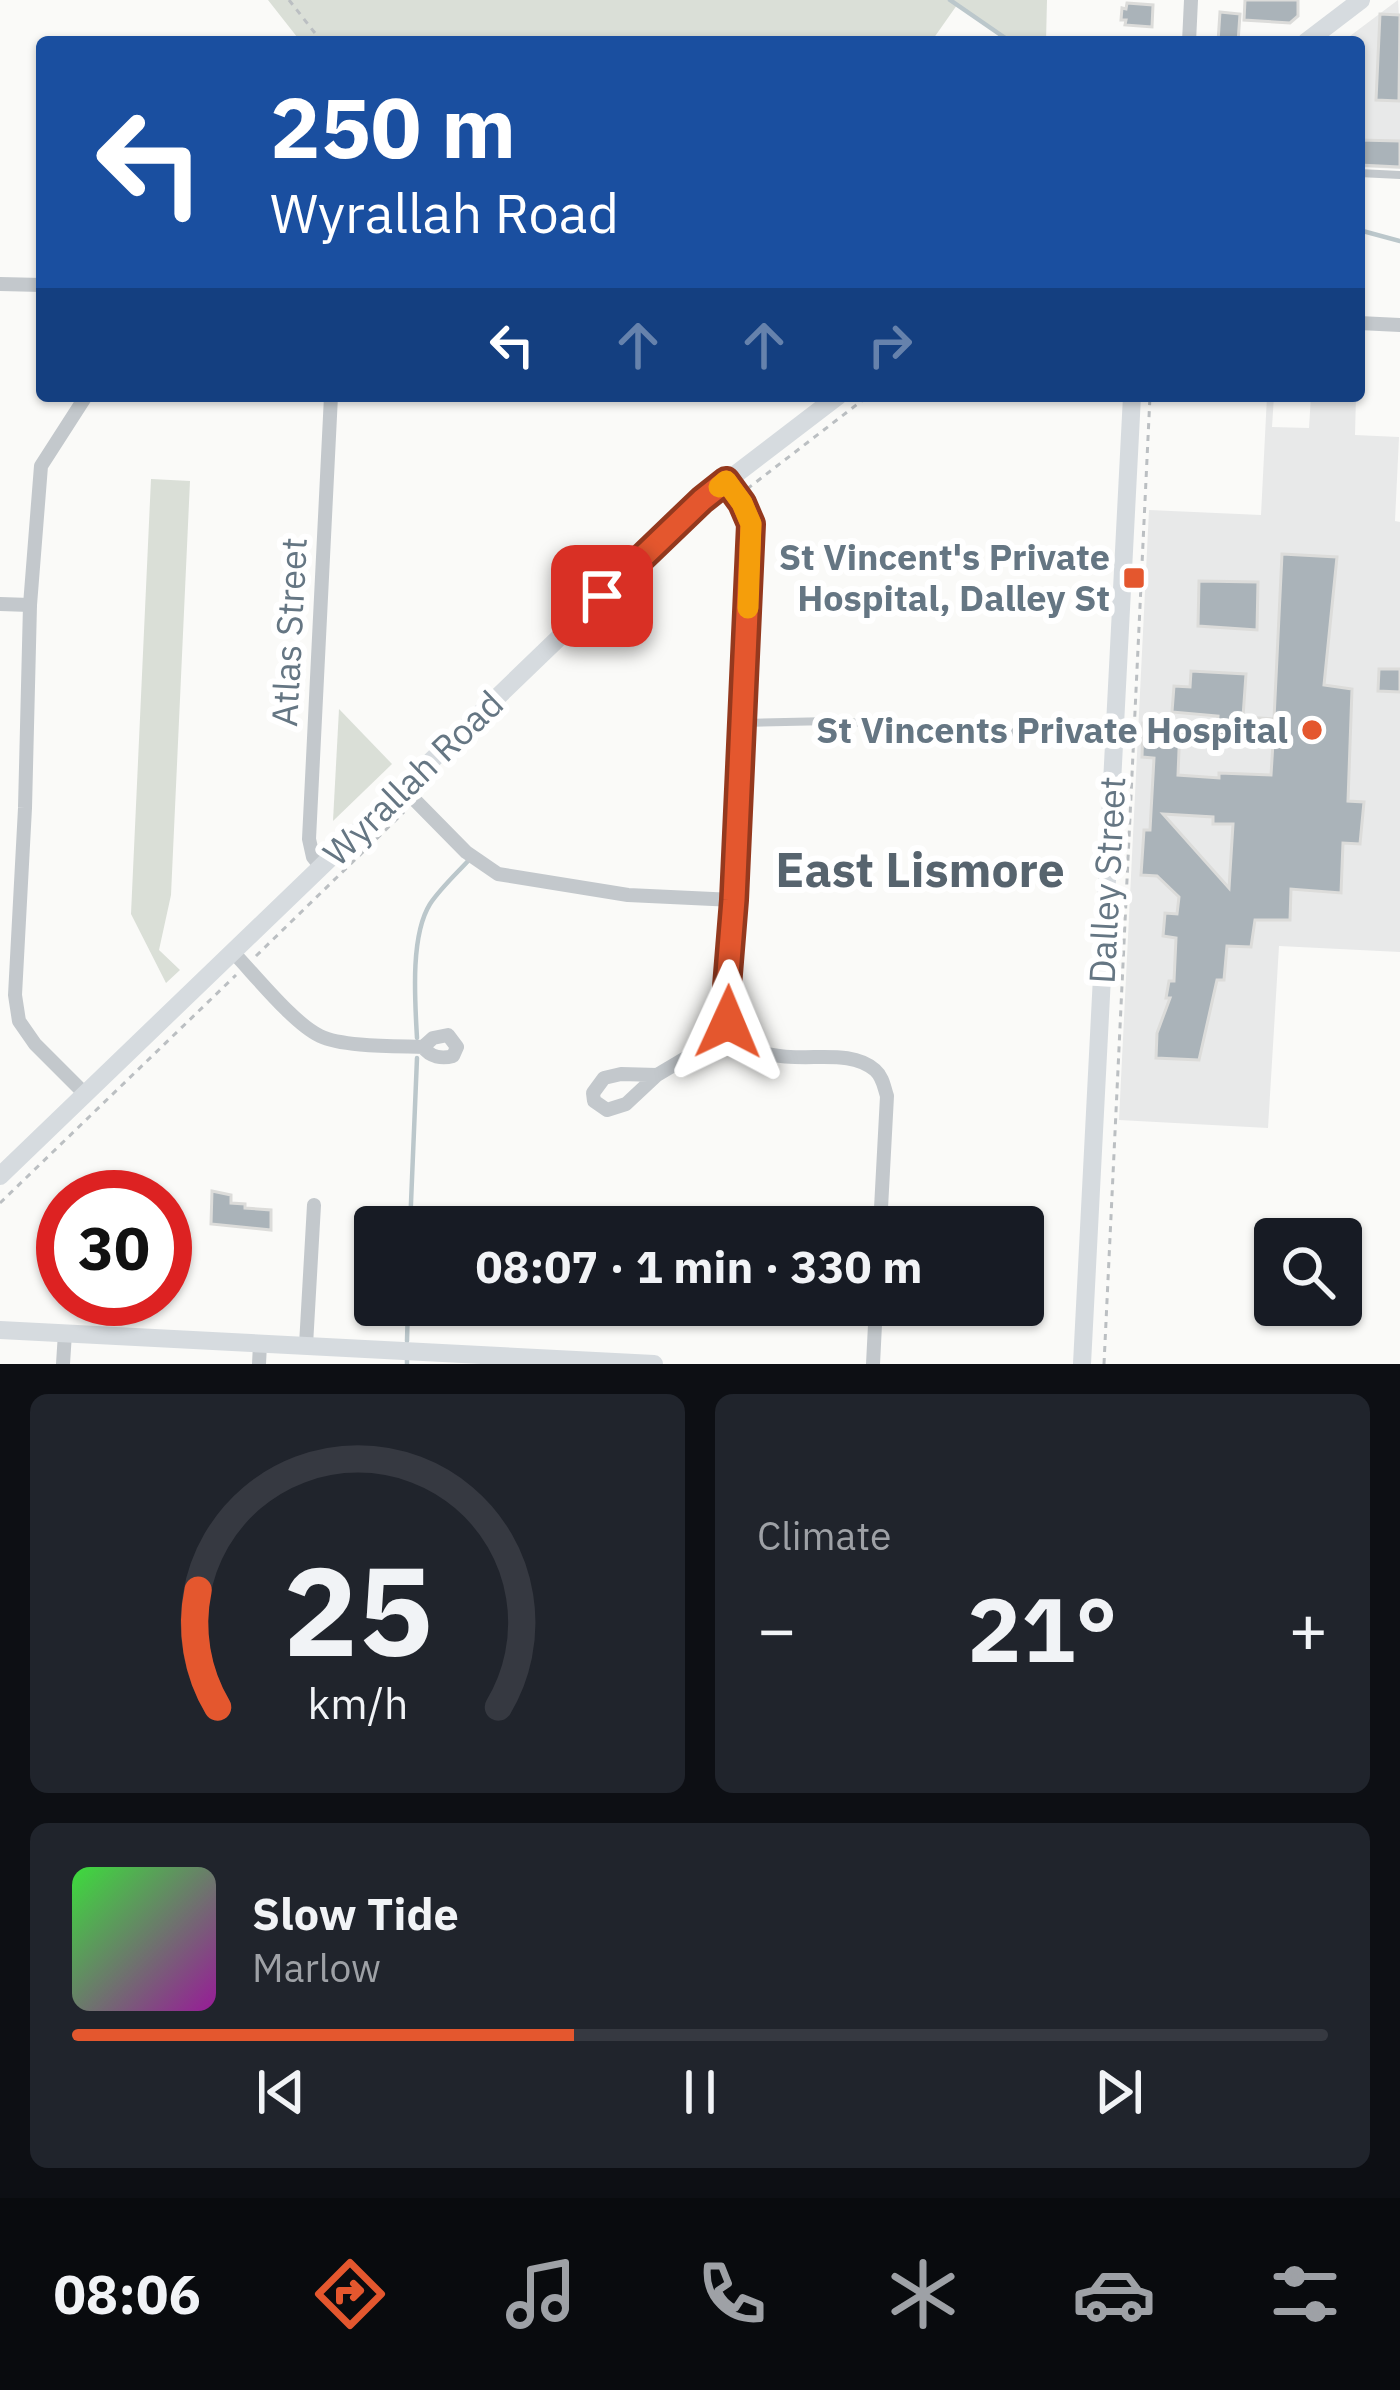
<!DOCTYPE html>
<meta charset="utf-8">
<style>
body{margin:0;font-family:"IBM Plex Sans",sans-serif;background:#20242c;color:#f1f3f6;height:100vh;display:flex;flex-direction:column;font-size:45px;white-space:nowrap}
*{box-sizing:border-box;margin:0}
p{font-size:39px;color:#9ea1a6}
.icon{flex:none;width:66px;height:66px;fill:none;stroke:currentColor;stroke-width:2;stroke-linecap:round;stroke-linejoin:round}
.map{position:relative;height:1364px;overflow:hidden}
.sheet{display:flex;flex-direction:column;gap:30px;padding:30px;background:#0d0f14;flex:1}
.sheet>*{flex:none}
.hud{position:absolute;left:36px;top:36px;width:1329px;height:366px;border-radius:12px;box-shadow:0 3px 9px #0004;background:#1a4fa0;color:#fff;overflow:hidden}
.fabs{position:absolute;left:1254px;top:1218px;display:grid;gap:24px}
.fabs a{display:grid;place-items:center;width:108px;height:108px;border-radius:12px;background:#171b24;box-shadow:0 3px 9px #0004;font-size:60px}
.speed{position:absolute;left:36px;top:1170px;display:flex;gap:24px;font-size:60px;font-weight:700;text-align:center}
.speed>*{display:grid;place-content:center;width:156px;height:156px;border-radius:50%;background:#171b24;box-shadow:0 3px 9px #0004;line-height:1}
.speed .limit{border:18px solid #d22;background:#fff;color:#111}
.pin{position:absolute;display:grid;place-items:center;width:102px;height:102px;color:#fff;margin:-51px;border-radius:24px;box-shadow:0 6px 18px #0006}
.me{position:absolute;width:132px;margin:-66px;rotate:1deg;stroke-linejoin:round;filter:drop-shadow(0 0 9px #0008)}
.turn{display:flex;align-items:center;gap:42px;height:252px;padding:0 36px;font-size:54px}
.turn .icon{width:156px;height:156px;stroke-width:2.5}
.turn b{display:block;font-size:84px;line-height:102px}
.lanes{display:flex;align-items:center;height:114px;padding:0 36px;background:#0003;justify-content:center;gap:60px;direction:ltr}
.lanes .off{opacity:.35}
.big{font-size:90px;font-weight:800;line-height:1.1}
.sheet .widget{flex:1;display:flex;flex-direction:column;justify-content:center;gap:18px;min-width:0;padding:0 42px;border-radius:18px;background:#20242c}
.sheet .dial{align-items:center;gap:0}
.dial svg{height:312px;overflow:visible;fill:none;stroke:#363941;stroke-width:7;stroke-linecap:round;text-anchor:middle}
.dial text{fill:#f1f3f6;stroke:none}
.song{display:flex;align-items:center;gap:36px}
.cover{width:144px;height:144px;border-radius:18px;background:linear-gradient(135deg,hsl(120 70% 55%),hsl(300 70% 35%))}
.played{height:12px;border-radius:6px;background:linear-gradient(90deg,#e4572e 40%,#363941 40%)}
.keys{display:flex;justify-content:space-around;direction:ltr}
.heat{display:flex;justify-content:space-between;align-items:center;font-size:66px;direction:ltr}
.sheet .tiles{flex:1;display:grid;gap:30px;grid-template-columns:1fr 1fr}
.widget:last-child{grid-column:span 2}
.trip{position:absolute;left:354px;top:1206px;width:690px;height:120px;border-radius:12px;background:#171b24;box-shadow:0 3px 9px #0004;font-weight:800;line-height:120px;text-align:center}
.menu{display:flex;height:192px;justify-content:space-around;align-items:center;background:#090b0e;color:#9ea1a6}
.menu .icon{width:84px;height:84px}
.menu .on{color:#e4572e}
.menu b{font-size:54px;color:#f1f3f6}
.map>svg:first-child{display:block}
</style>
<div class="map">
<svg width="1400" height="1364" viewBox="0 0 1400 1364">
<rect width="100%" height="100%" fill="#fafaf8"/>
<!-- built -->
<g fill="#e8e9e9">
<polygon points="1398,0 1400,34 1397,101 1400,102 1400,169 1359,167 1359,42 1342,42"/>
<polygon points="1267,396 1274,396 1272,427 1309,428 1311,396 1356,396 1355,435 1399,437 1395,521 1400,522 1400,952 1279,946 1268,1128 1119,1120 1149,510 1261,515"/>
</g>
<!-- green -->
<g fill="#dadfd7">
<polygon points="268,0 1047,0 1046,42 1011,42 957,5 931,42 301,42"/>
<polygon points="151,479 190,481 171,895 159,950 180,970 166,983 131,914"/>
<polygon points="339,709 392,764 333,821"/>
</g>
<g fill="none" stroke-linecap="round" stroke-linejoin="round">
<!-- stream -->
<g stroke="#bbc7cb" stroke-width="4.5">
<polyline points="950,0 1011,42"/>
<polyline points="1359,230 1400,241"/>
<path d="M 417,1038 C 415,1001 410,936 430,904 C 440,889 455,875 468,861"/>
<polyline points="410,1227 417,1058"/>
<polyline points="407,1341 408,1305"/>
<polyline points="407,1364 407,1360"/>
</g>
</g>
<!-- building -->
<g fill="#aab3b9" stroke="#dcdcda" stroke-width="3" fill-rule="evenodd">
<polygon points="1245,0 1298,0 1298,16 1290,23 1244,20"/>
<polygon points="1127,3 1153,5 1152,27 1125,25 1126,20 1121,20 1122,8 1126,9"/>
<polygon points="1220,12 1240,14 1238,42 1218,42"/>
<polygon points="1380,14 1400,15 1399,101 1376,100"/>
<polygon points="1359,140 1400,141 1400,167 1359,165"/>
<path d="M 1282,554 L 1337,557 L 1324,685 L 1352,689 L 1348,801 L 1364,802 L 1360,844 L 1343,843 L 1341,893 L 1291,889 L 1290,920 L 1255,920 L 1251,947 L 1227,946 L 1224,980 L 1217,980 L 1199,1060 L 1156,1058 L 1157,1033 L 1170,998 L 1166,998 L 1169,981 L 1174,981 L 1176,938 L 1163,936 L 1165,913 L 1177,914 L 1179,897 L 1157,876 L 1141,875 L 1144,830 L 1150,830 L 1154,758 L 1142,757 L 1143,723 L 1180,725 L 1178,775 L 1219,778 L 1219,773 L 1271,775 L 1273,743 L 1216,739 L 1218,716 L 1172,712 L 1174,686 L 1190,687 L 1191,671 L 1246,674 L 1243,717 L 1274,719 ZM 1163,814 L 1213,817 L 1213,824 L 1233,824 L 1229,888 Z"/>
<polygon points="1199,581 1258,582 1257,630 1198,626"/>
<polygon points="1379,669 1400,669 1400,692 1378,691"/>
<polygon points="212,1191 231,1195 231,1203 245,1204 245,1208 271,1210 271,1230 211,1224"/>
</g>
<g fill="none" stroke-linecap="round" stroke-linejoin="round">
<!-- path -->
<g stroke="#bbbfc2" stroke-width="3" stroke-dasharray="6 6" stroke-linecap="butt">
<polyline points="289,0 322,42"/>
<polyline points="747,489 868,396"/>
<polyline points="256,956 404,812"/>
<polyline points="0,1203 236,975"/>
<polyline points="1104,1364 1150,396"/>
</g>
<!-- lane -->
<g stroke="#c3c8cc" stroke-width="8">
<polyline points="1359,173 1400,175"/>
<polyline points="742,723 831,721 1086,737"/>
</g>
<!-- street -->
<g stroke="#c3c8cc" stroke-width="14">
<polyline points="1189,42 1191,0"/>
<polyline points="0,284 42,285"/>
<polyline points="1359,323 1400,325"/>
<path d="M 726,481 L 742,503 L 751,524 C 750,647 740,771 734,893 C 732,931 719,997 731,1031"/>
<polyline points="0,604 30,605"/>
<polyline points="402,787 466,852 498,874 628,895 734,900"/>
<polyline points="321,867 313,857 309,839 331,396"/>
<path d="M 232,951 C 255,975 293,1023 320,1036 C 342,1047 398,1046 423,1047 C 430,1057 442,1059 453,1056 L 457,1047 L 448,1035 L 433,1038 L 423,1047"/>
<path d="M 731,1031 C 773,1080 839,1039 875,1070 C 883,1077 884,1087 887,1096 L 880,1227"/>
<polyline points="657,1075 621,1074 604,1078 593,1093 594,1101 607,1110 626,1104 657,1075 731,1031"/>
<polyline points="84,1093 35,1044 19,1021 15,995 25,808 30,605 41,466 86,396"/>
<polyline points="306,1345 314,1205"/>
<polyline points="63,1364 65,1333"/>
<polyline points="259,1364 260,1344"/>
<polyline points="873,1364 876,1305"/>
</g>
<!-- secondary -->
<g stroke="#d6dbdf" stroke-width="18">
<polyline points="1306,42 1361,0"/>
<polyline points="0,1176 702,500 838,396"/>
<polyline points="0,1330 654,1364"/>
<polyline points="1082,1364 1132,396"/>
</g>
</g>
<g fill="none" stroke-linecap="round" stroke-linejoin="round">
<!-- route casing -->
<g stroke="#94391e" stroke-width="30">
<polyline id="route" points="602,596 702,500 726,481 742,503 751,524 734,900 727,986 728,1022"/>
</g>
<!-- route -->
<use href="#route" stroke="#e4572e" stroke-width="21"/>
<!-- slow -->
<polyline stroke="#f59e0b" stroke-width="21" points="719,487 726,481 742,503 751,524 748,608"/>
</g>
<!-- markers -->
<g fill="#e4572e" stroke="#fff" stroke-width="4.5">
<rect x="1122" y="566" width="24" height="24" rx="6"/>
<circle cx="1312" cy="730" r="12"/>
</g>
<g text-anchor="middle" stroke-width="12" stroke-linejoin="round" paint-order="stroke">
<!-- poi labels -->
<g font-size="36" font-weight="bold" fill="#657683" stroke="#fff" text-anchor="end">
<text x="1110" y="570">St Vincent's Private<tspan x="1110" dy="41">Hospital, Dalley St</tspan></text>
<text x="1288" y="743">St Vincents Private Hospital</text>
</g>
<!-- street labels -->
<g font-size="36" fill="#657683" stroke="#fff">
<text transform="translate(289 632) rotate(-87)" y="13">Atlas Street</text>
<text transform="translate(413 778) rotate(-44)" y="13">Wyrallah Road</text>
<text transform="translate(1107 880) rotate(-87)" y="13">Dalley Street</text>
</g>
<!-- district labels -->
<g font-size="48" font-weight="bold" fill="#57646e" stroke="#fff">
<text x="920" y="887">East Lismore</text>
</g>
</g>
</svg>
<div class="fabs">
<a><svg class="icon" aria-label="search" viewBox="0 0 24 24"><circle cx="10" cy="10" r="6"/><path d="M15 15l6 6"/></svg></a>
</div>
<div class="speed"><div class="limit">30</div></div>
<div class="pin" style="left:602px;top:596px;background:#d93025"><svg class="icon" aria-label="arrive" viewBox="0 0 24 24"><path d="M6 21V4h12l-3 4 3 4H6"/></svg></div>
<svg class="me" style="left:728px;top:1022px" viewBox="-20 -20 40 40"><path d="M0-17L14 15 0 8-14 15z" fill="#e4572e" stroke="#fff" stroke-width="4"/></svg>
<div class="trip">08:07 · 1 min · 330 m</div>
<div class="hud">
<div class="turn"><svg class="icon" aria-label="left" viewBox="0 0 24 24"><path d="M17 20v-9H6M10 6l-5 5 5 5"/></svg><div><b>250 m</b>Wyrallah Road</div></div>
<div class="lanes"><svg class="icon" aria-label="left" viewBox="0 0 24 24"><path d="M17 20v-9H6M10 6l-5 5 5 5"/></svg><svg class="icon off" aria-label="ahead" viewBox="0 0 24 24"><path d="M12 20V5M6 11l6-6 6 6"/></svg><svg class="icon off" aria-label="ahead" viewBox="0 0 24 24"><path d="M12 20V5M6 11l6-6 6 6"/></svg><svg class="icon off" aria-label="right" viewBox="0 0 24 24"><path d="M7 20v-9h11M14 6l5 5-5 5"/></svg></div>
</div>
</div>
<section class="sheet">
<div class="tiles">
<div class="widget dial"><svg viewBox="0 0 100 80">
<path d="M14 69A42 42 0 1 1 86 69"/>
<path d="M14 69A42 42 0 0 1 9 39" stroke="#e4572e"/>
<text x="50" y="56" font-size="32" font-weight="700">25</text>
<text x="50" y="72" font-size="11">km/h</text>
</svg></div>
<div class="widget"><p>Climate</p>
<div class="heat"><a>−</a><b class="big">21°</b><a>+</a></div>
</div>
<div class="widget">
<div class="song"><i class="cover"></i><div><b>Slow Tide</b><p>Marlow</p></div></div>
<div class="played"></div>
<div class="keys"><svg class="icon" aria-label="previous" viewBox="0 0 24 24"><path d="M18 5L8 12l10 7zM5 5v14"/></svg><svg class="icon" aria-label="pause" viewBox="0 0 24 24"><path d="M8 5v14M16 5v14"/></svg><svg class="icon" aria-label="next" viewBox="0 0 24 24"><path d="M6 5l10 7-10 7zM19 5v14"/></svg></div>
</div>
</div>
</section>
<nav class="menu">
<b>08:06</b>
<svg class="icon on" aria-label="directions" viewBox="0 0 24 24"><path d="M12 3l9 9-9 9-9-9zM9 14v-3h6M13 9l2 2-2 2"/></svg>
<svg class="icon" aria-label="music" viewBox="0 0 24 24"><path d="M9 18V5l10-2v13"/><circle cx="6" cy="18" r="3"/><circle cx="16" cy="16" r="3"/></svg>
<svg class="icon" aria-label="phone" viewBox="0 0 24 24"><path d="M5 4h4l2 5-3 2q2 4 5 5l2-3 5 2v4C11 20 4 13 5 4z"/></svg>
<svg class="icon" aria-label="climate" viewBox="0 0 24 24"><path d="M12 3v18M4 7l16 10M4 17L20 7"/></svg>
<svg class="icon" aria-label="car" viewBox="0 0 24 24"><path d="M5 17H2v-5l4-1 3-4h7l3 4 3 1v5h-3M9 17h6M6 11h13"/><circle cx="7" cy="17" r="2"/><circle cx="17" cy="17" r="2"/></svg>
<svg class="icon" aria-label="filters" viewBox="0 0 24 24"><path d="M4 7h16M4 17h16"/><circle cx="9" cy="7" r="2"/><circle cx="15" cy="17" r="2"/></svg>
</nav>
